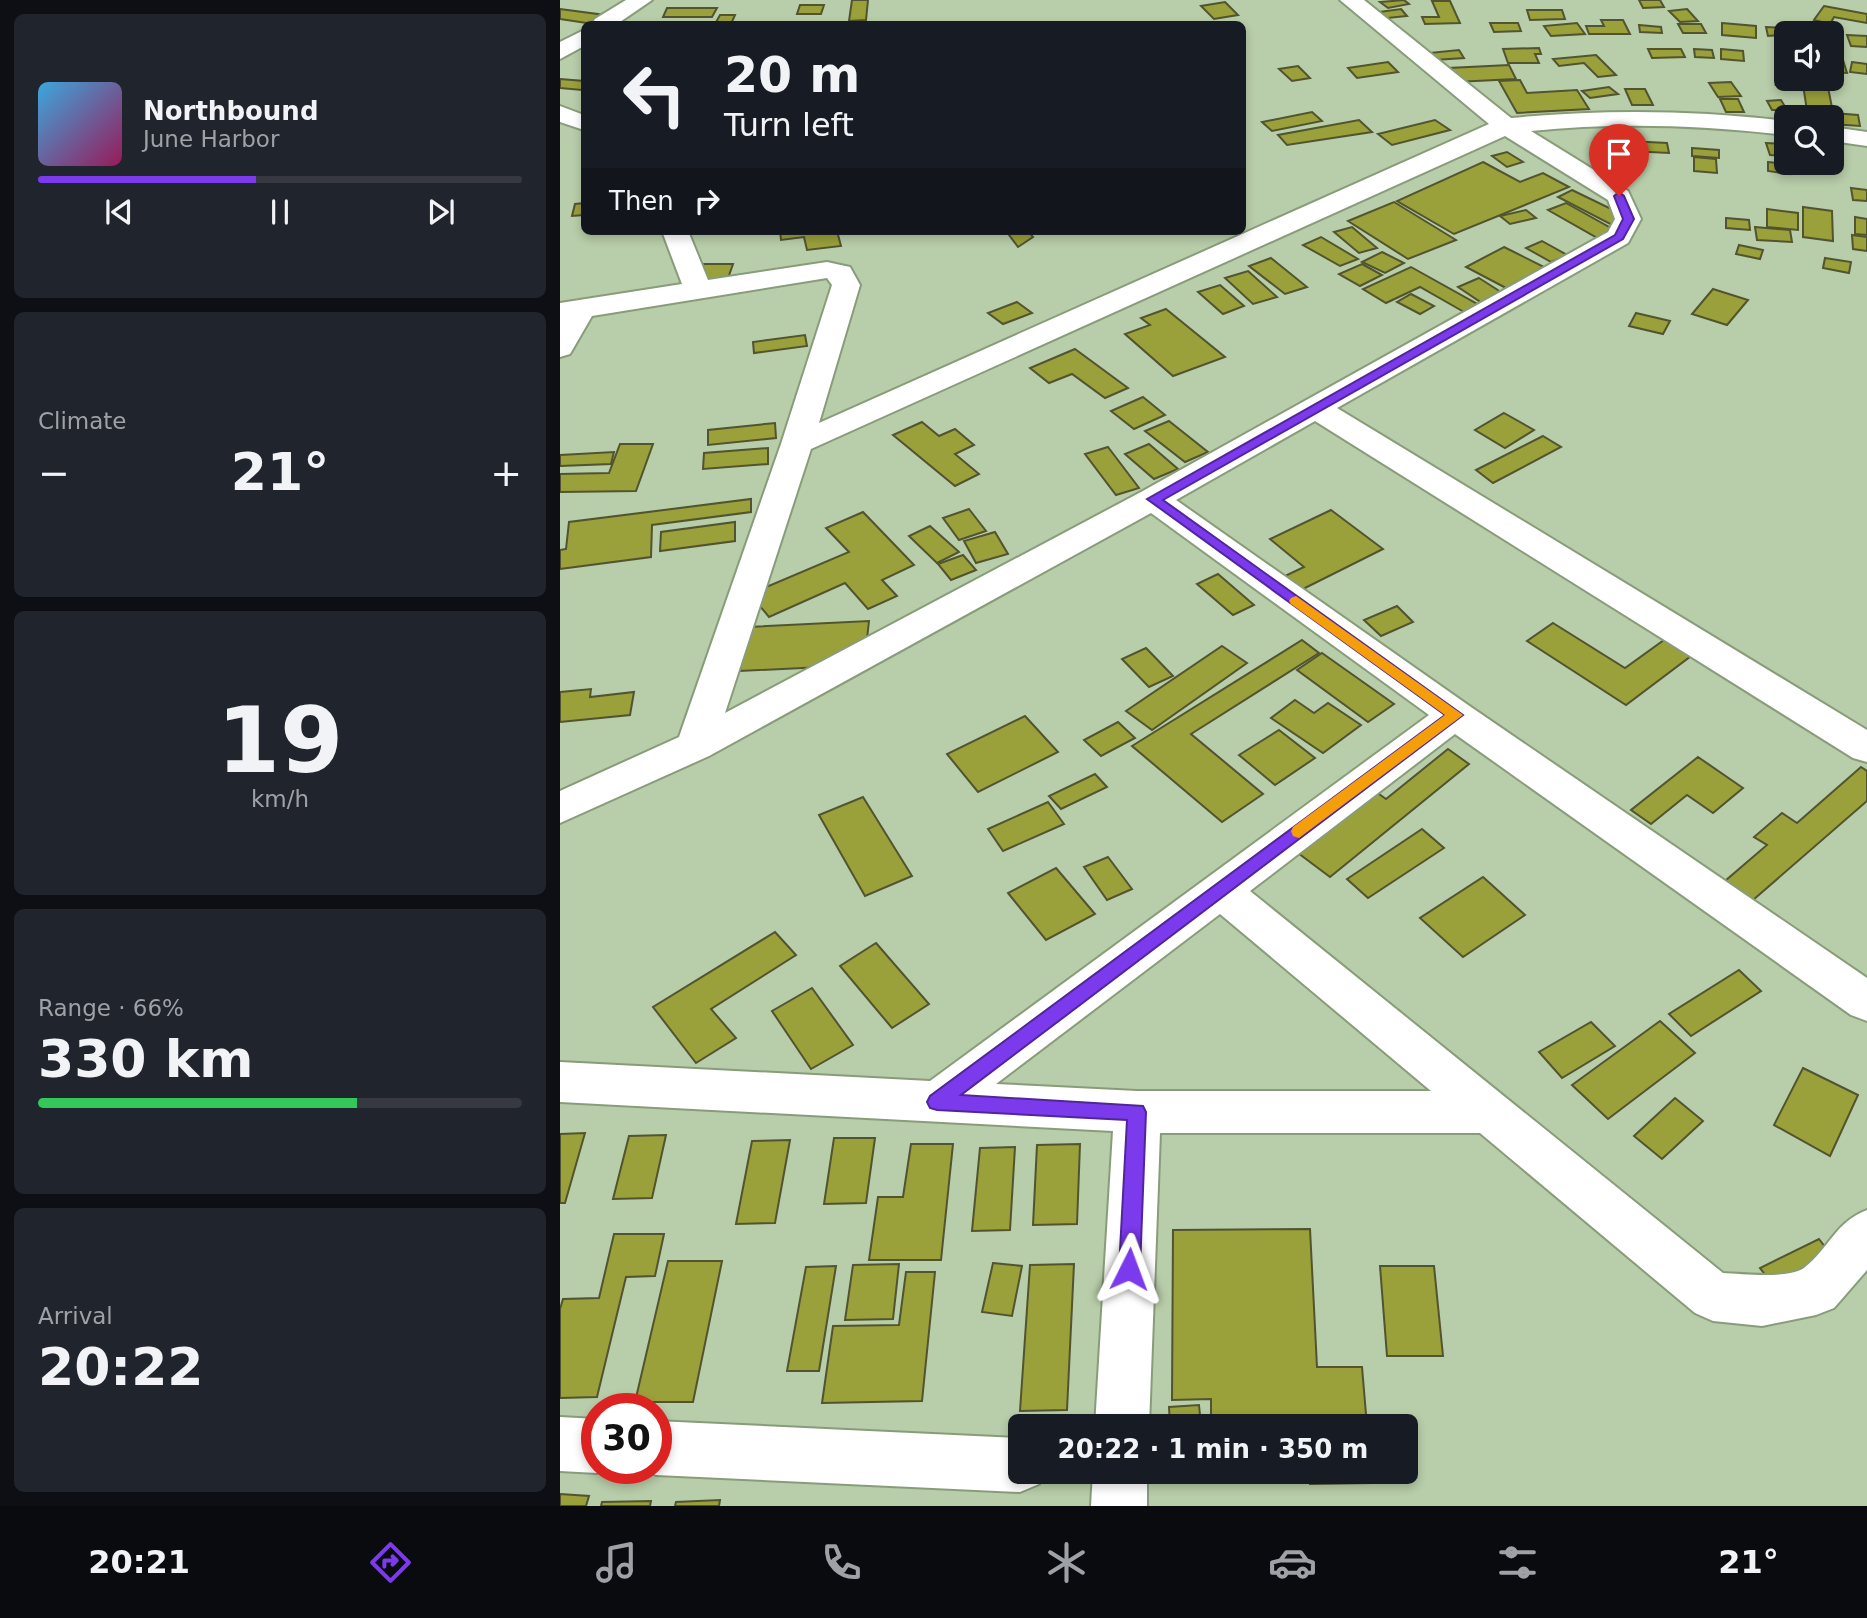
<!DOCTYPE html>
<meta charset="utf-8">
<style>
body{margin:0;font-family:"DejaVu Sans",sans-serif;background:#20242c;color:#f1f3f6;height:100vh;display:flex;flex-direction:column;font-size:26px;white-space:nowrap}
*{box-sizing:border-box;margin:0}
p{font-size:23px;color:#9ea1a6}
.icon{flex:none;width:38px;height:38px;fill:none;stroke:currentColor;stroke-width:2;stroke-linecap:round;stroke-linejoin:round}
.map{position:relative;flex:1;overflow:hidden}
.panel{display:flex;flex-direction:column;gap:14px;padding:14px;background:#0d0f14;width:560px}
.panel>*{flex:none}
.banner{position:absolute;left:21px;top:21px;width:665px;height:214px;border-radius:10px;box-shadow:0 4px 10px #0003;background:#171b24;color:#f1f3f6;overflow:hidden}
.fabs{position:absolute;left:1214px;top:21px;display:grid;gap:14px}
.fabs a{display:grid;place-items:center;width:70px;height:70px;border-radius:10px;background:#171b24;box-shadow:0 4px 10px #0003;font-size:35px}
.speed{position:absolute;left:21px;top:1393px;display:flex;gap:14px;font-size:35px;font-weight:700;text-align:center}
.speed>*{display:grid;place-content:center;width:91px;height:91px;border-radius:50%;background:#171b24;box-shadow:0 4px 10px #0003;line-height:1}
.speed .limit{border:10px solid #d22;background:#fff;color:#111}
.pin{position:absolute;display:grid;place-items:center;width:60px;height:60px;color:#fff;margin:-72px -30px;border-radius:50% 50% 50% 0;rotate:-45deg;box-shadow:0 0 7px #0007}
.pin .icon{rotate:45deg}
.me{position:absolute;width:77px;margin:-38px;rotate:3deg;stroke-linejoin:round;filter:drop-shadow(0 0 5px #0008)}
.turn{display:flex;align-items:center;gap:24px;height:147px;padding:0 28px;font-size:32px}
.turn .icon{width:91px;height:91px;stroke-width:2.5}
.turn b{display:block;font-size:49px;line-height:60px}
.then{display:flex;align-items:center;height:66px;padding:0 28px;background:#0003;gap:14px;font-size:26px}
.big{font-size:52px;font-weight:700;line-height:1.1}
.panel .card{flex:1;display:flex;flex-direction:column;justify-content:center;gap:10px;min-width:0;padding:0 24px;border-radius:10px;background:#20242c}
.panel .dial{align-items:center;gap:0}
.dial b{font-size:91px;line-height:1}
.song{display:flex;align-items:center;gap:21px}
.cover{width:84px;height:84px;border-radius:10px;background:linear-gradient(135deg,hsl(200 70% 55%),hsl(330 70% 35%))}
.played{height:7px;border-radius:4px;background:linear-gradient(90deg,#7c3aed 45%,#363941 45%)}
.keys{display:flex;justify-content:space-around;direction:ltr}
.heat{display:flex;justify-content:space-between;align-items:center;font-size:38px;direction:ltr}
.charge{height:10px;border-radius:5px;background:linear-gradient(90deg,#34c759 66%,#363941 0)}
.trip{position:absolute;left:448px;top:1414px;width:410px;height:70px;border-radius:10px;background:#171b24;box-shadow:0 4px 10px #0003;font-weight:700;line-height:70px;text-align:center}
.menu{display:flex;height:112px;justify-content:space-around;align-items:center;background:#090b0e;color:#9ea1a6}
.menu .icon{width:49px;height:49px}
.menu .selected{color:#7c3aed}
.menu b{font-size:32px;color:#f1f3f6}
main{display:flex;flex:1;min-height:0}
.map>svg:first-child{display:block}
</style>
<main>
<section class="panel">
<div class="card">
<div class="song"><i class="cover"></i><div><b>Northbound</b><p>June Harbor</p></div></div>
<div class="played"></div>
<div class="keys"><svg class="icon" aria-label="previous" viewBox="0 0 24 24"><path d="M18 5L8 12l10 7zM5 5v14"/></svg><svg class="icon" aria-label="pause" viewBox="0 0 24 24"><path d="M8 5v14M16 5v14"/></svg><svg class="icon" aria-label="next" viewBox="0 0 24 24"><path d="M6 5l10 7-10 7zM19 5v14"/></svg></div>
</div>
<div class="card"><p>Climate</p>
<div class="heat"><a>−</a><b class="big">21°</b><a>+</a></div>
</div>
<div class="card dial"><b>19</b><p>km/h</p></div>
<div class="card"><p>Range · 66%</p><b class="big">330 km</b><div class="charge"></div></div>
<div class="card"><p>Arrival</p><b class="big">20:22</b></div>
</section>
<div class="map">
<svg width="1307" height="1506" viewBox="0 0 1307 1506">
<rect width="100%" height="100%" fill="#b8cda9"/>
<!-- building -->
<g fill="#9aa03a" stroke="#51542f" stroke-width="2">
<polygon points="292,0 308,0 306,20 289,21"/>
<polygon points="844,0 849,4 828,8 820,2"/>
<polygon points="1079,0 1100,0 1104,7 1083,8"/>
<polygon points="872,1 890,1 900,23 865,24 862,17 879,17"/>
<polygon points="665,2 678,15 654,19 641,6"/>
<polygon points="240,5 264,5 261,14 237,14"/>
<polygon points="1264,6 1307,14 1307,23 1274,17 1270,24 1254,20"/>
<polygon points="107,8 157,8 152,17 103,17"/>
<polygon points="0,9 45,15 33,24 0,19"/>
<polygon points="841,9 847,16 818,19 812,13"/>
<polygon points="1127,9 1138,21 1120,22 1109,11"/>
<polygon points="967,10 1002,10 1005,19 970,20"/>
<polygon points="160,15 175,15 171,24 155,24"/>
<polygon points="1041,20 1063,20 1070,34 1029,34 1026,26 1044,26"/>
<polygon points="930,23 958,23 961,31 934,32"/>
<polygon points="1017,23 1025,34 991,36 984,26"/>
<polygon points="1162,23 1196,26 1196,38 1162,35"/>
<polygon points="1118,24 1141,24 1146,33 1123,33"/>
<polygon points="1079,25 1101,27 1102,33 1080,32"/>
<polygon points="1206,27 1245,29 1247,33 1208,36"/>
<polygon points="1287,35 1307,36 1307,47 1291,46"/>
<polygon points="979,48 981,54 975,54 979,63 948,63 943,49"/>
<polygon points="1088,49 1121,49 1125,57 1092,58"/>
<polygon points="1134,49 1152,50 1154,58 1135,57"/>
<polygon points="1161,49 1183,51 1184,61 1161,59"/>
<polygon points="899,50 904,58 874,60 869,53"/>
<polygon points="1036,55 1056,75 1038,77 1024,63 999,66 993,59"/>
<polygon points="1272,59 1283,60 1287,73 1272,72"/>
<polygon points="828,62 838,72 797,78 788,68"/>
<polygon points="1292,62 1307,64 1307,74 1290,72"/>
<polygon points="949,65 956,79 895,82 889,68"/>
<polygon points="738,66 750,78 732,81 719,69"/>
<polygon points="1220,77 1244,81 1241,90 1216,85"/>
<polygon points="0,79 24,81 24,87 22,90 0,88"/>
<polygon points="960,80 967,93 1017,90 1029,109 957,113 939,81"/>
<polygon points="1171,82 1181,96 1158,97 1149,83"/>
<polygon points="1243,85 1268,87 1273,113 1298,115 1300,126 1272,124 1272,117 1248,117"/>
<polygon points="1049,87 1058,94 1030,98 1022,91"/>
<polygon points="1065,89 1085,89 1093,105 1072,105"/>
<polygon points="1160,99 1178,99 1184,112 1166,112"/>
<polygon points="1221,100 1227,110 1212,110 1207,101"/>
<polygon points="752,112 762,121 712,131 702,122"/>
<polygon points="799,120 812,132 727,145 718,135"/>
<polygon points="875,120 890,130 832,145 818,134"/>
<polygon points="1068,141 1107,143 1109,153 1069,151"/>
<polygon points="1206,143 1227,144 1227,156 1210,155"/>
<polygon points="1132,148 1159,150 1159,158 1132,156"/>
<polygon points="947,152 963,162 947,167 932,156"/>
<polygon points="1134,157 1156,159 1157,173 1134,171"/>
<polygon points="923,162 960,182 983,173 1009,187 894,234 837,201"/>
<polygon points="1208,162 1229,164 1230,174 1208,171"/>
<polygon points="1291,188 1307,190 1307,201 1293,200"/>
<polygon points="1012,190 1072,219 1056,227 998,197"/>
<polygon points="834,202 896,240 848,259 788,221"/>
<polygon points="24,203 24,215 12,216 15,204"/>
<polygon points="1006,203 1058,232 1041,240 988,210"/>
<polygon points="1243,207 1272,211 1273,241 1243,237"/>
<polygon points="1207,209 1238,213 1238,230 1207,227"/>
<polygon points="966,210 976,218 950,224 940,216"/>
<polygon points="1295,217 1307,219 1307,235 1295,234"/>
<polygon points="1166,218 1189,220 1190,230 1166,228"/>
<polygon points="792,227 817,248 799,253 774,232"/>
<polygon points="1195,227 1230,230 1232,242 1197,240"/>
<polygon points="220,231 277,231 281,246 247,250 244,237 221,240"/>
<polygon points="446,231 468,231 473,237 458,247"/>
<polygon points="1292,235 1307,237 1307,251 1293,249"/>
<polygon points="761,237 798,259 780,266 743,245"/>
<polygon points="982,241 1007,255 991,262 966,248"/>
<polygon points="1179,245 1203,250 1200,259 1176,254"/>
<polygon points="944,247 984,267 946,288 906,267"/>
<polygon points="822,252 844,263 825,273 802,262"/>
<polygon points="711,258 747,287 725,294 689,266"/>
<polygon points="1265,258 1291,262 1289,273 1263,268"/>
<polygon points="141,264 173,264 166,284 132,285"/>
<polygon points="802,264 822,275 800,286 779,274"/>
<polygon points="851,267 919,305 904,312 860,287 826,303 803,289"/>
<polygon points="688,271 717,297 693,304 665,278"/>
<polygon points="919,278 944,294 922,303 898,287"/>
<polygon points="660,285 684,306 663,314 638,292"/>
<polygon points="1153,289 1188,300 1167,325 1132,314"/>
<polygon points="851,294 874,306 860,314 837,302"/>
<polygon points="457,302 472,313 443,324 428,313"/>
<polygon points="606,309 665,357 613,376 565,334 590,325 581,318"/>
<polygon points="1076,313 1110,321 1103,334 1069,326"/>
<polygon points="245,335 247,346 194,353 193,342"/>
<polygon points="515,349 568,388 545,398 512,374 489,383 470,368"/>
<polygon points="583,397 605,415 574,429 551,411"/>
<polygon points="944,413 974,430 945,448 915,430"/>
<polygon points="609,421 648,452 625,462 585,431"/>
<polygon points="362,422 379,436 395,429 414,445 395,454 419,474 395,486 333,435"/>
<polygon points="215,423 216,438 148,445 148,430"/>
<polygon points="983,436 1001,447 933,483 916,470"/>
<polygon points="60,444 93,444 76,491 0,492 0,474 49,473"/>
<polygon points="589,444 618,469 594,479 565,454"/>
<polygon points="548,447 579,488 556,495 525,454"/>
<polygon points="208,448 208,464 143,469 144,453"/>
<polygon points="54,452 51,464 0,466 0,455"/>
<polygon points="191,499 191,512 92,525 91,557 0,569 0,550 6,549 9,522"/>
<polygon points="409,509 426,531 399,540 383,518"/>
<polygon points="771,510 823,549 741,590 725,576 744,567 710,539"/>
<polygon points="303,512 354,565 322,580 337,596 308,609 285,583 209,617 190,594 289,552 266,528"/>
<polygon points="175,522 175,541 100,551 101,532"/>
<polygon points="370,526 399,552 377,563 349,536"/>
<polygon points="435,532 448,554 416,563 404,541"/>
<polygon points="403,555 416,570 391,580 378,564"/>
<polygon points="658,574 694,605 673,615 637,584"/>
<polygon points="837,606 853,622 821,636 804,620"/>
<polygon points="309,621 304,665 180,671 188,627"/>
<polygon points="993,623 1065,668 1104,640 1131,656 1066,705 967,641"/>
<polygon points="742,640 759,653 631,734 703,794 662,822 572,746"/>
<polygon points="662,646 687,663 592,730 566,711"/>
<polygon points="586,648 613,676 589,687 562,659"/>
<polygon points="762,653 834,704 808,722 737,670"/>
<polygon points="31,689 30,697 74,692 70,715 0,722 0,692"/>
<polygon points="735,700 754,713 768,703 801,725 763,753 711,718"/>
<polygon points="465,716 498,752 418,792 387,754"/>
<polygon points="558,722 575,738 541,756 524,740"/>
<polygon points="719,730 755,758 715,785 679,755"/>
<polygon points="888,749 909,764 770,877 734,850 812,789 826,799"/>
<polygon points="1138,757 1183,788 1153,813 1127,795 1091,824 1071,810"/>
<polygon points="1301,767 1307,771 1307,801 1193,900 1165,881 1207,845 1194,837 1222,813 1237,823"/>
<polygon points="535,774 547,787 501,809 489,796"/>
<polygon points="303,797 352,876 305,896 259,815"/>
<polygon points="488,802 504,824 443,851 428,829"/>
<polygon points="862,829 884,848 808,898 787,879"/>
<polygon points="548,857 572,889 547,900 524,867"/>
<polygon points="496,868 535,914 486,940 448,893"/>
<polygon points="923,877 965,915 903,957 860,918"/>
<polygon points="215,932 236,955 151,1009 176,1038 136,1063 93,1007"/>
<polygon points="316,943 369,1004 332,1028 280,966"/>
<polygon points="1179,970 1201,991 1131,1036 1109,1014"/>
<polygon points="252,988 293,1045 251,1069 212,1011"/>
<polygon points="1100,1021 1135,1053 1048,1119 1012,1085"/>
<polygon points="1031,1022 1055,1046 1002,1078 979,1052"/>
<polygon points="1243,1068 1298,1095 1270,1156 1214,1125"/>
<polygon points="1115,1098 1143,1121 1102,1159 1074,1136"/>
<polygon points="25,1133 5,1203 0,1203 0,1134"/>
<polygon points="106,1135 92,1198 53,1199 69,1136"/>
<polygon points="274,1138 315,1138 306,1203 264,1204"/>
<polygon points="230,1140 215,1223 176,1224 192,1141"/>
<polygon points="351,1144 393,1144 381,1260 309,1260 318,1197 343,1197"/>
<polygon points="520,1144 517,1224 473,1225 477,1145"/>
<polygon points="455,1147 450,1230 412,1231 420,1148"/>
<polygon points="750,1229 757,1367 802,1367 807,1426 651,1426 651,1399 612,1400 613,1230"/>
<polygon points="54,1234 104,1234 95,1276 66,1277 37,1397 0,1398 0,1309 3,1299 39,1298"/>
<polygon points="1259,1239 1289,1278 1230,1308 1200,1268"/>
<polygon points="108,1261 162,1261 133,1402 75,1402"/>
<polygon points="433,1263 462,1266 452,1316 422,1312"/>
<polygon points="339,1264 333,1319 285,1320 293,1265"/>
<polygon points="514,1264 507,1410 460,1411 470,1265"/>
<polygon points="276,1266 259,1371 227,1371 246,1267"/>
<polygon points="820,1266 874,1266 883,1356 827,1356"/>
<polygon points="346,1272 375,1272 362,1401 262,1403 273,1326 339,1325"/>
<polygon points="639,1405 641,1426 610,1426 609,1407"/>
<polygon points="749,1472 811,1472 812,1483 750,1484"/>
<polygon points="0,1494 29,1496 26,1506 0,1506"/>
<polygon points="160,1500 159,1506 115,1506 116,1502"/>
<polygon points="91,1501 90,1506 41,1506 42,1502"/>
</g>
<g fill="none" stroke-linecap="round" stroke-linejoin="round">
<!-- street casing -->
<g stroke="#889c7a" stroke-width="4">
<g id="street">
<polygon points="66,0 92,0 57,24 32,24 35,19"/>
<path d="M 780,0 L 804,0 L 951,118 C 1044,109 1135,110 1227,121 L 1227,135 C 1142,125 1056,122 971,131 L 1068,191 L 1081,219 L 1068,243 L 777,408 L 1307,730 L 1307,762 L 1293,758 L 755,421 L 616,500 L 908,705 L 1307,978 L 1307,1021 L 1291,1015 L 895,734 L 690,891 L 1163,1273 C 1183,1274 1228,1279 1244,1268 C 1269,1249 1275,1222 1307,1210 L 1307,1270 L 1274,1308 L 1256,1315 L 1202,1326 L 1153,1321 L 1135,1313 L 920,1133 L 600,1133 L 589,1426 L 535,1426 L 553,1131 L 0,1102 L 0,1062 L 370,1081 L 869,715 L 591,513 L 149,756 L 0,823 L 0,791 L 119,737 L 221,444 L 272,285 L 267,278 L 32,316 L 10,354 L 0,357 L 0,303 L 122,284 L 102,231 L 128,231 L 148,280 L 267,262 L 290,267 L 300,285 L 259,423 L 929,124 ZM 945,136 L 1048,200 L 1055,219 L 1048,232 L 581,492 L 165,713 L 251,449 ZM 660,914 L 871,1091 L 577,1091 L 436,1084 Z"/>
<polygon points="24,30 24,46 0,59 0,42"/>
<polygon points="0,106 24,115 24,130 0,122"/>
<polygon points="1272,127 1307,132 1307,146 1272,141"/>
<polygon points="0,1417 37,1419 37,1468 49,1468 37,1473 0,1471"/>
<polygon points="96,1421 460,1438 460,1472 485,1472 479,1484 460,1492 96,1475 79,1468 96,1468"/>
<polygon points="533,1472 587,1472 587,1506 531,1506"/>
</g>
</g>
<!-- street -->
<use href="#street" fill="#fff" fill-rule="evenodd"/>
</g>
<!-- route -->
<polygon fill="#7c3aed" stroke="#51269a" stroke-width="2" points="1059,192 1064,196 1074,219 1063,239 603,500 903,715 401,1095 583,1106 586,1112 580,1269 577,1276 569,1279 562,1276 559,1269 567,1120 377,1110 370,1108 367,1102 370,1096 885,715 587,499 1055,235 1063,219 1054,196"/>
<!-- slow -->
<polygon fill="#f59e0b" points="736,596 903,715 739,838 733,836 731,831 733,827 885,715 731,604 729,601 731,598"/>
</svg>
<div class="fabs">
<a><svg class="icon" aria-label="sound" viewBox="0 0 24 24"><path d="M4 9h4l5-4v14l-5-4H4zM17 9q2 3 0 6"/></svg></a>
<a><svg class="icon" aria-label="search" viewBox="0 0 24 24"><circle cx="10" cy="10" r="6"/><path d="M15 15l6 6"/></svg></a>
</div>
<div class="speed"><div class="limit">30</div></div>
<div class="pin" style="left:1059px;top:196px;background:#d93025"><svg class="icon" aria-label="arrive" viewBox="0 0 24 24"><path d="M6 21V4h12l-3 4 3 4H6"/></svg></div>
<svg class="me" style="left:569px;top:1269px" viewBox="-20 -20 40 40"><path d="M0-17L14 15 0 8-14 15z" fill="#7c3aed" stroke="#fff" stroke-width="4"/></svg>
<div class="trip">20:22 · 1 min · 350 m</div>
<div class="banner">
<div class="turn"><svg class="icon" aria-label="left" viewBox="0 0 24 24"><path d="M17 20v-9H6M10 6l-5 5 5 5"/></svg><div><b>20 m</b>Turn left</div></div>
<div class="then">Then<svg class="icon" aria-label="right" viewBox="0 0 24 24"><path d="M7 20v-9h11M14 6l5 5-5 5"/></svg></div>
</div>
</div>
</main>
<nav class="menu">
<b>20:21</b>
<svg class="icon selected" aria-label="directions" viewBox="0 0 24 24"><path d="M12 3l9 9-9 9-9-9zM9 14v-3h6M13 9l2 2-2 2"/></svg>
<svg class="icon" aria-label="music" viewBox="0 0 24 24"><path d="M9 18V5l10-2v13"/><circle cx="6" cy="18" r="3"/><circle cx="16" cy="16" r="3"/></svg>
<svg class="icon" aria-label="phone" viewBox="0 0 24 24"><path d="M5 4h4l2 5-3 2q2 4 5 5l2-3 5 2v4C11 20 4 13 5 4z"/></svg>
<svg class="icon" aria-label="climate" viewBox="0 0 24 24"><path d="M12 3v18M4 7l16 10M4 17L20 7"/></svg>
<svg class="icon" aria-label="car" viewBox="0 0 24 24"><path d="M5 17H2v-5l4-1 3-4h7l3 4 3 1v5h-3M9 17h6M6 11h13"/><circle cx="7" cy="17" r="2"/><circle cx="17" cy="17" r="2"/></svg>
<svg class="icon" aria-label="filters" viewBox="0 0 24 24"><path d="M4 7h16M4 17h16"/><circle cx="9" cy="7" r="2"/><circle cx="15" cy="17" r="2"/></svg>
<b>21°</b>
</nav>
